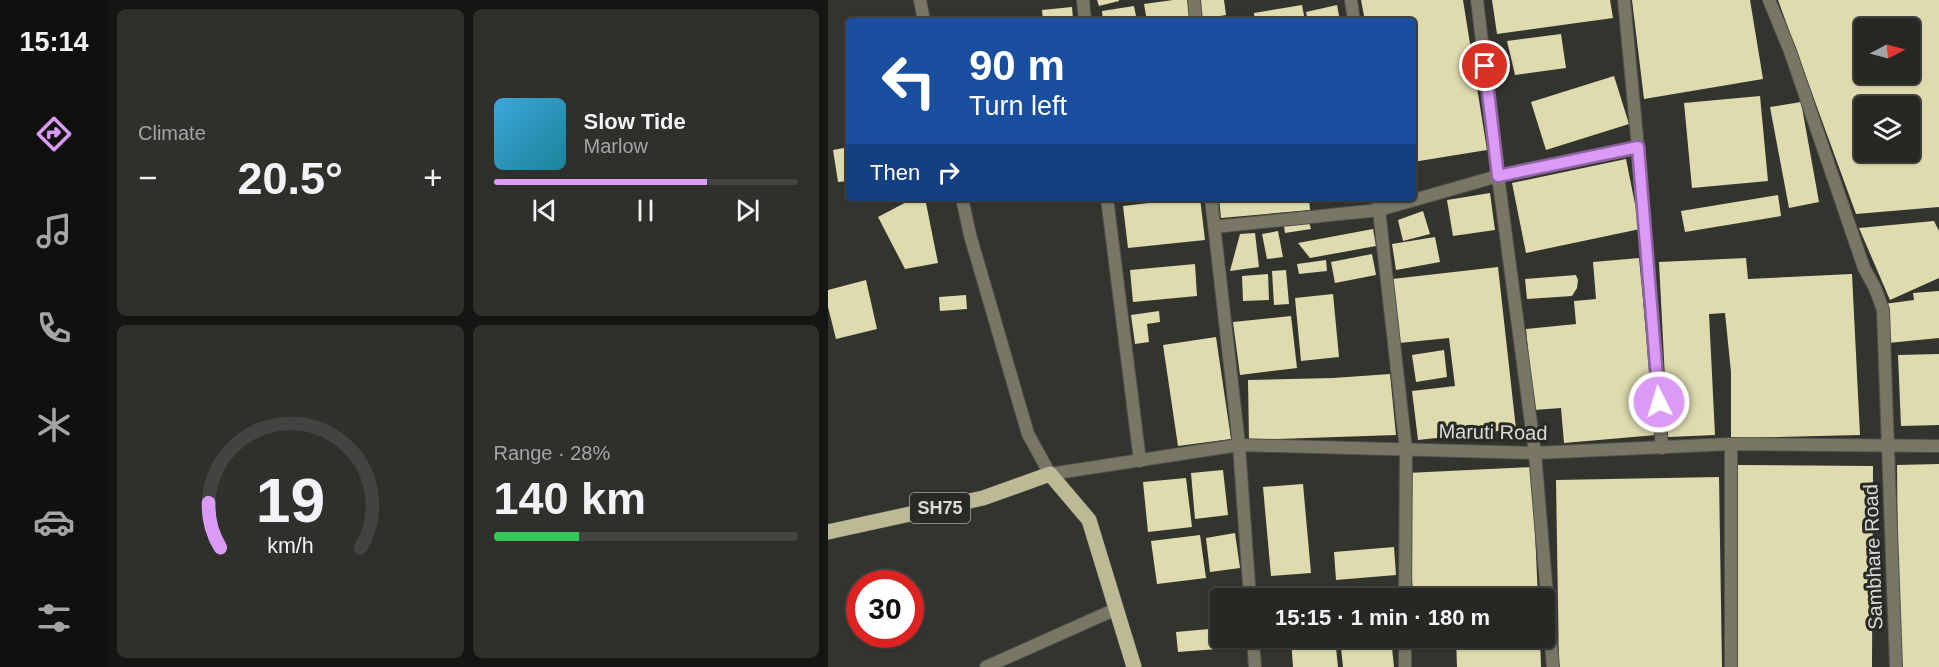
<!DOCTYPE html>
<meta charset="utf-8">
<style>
body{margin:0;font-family:Arial,sans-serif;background:#2f2f2b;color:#f1f3f6;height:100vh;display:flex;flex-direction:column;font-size:22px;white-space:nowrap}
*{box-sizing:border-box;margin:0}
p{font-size:20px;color:#a4a5a6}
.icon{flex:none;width:33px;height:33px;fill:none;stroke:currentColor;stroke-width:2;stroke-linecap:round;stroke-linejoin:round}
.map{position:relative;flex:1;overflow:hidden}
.drawer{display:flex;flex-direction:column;gap:9px;padding:9px;background:#151513;width:720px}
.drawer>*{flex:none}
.banner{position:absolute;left:18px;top:18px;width:570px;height:183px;border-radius:6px;box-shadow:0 2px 4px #0004,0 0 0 2px #434441;background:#1a4fa0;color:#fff;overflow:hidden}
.needle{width:39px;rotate:84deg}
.tools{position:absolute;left:1026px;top:18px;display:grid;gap:12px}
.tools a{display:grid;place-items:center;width:66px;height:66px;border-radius:6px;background:#272723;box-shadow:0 2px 4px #0004,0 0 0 2px #434441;font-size:30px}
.speed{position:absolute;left:18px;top:570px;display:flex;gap:12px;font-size:30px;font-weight:700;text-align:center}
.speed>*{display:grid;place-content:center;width:78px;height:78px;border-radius:50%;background:#272723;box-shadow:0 2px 4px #0004,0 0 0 2px #434441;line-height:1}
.speed .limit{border:9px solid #d22;background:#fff;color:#111}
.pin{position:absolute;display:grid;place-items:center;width:51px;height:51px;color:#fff;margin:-26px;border:3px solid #fff;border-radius:50%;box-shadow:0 2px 6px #0007}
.me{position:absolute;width:66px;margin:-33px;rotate:355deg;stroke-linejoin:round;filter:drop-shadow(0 0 4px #0008)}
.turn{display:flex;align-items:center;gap:21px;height:126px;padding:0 24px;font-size:27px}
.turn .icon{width:78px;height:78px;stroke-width:2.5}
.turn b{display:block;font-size:42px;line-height:51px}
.then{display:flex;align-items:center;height:57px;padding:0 24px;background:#0003;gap:12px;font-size:22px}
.big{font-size:45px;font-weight:600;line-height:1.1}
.drawer .widget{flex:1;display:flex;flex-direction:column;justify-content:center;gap:9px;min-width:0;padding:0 21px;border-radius:9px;background:#2f2f2b}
.drawer .dial{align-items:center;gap:0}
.dial svg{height:156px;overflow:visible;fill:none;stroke:#434441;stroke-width:7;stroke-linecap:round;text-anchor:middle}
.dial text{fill:#f1f3f6;stroke:none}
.song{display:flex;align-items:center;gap:18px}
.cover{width:72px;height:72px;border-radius:9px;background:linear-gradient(135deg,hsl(200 70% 55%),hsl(190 70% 35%))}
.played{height:6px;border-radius:3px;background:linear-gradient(90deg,#da9af6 70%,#434441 70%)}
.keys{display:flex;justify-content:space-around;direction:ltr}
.heat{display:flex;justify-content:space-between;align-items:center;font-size:33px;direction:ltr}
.charge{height:9px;border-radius:4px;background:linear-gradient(90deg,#34c759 28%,#434441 0)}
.drawer .tiles{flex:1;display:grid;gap:9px;grid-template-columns:repeat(2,1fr)}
.trip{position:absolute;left:382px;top:588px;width:345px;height:60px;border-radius:6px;background:#272723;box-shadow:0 2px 4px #0004,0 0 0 2px #434441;font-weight:600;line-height:60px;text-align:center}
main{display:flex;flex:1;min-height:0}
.menu{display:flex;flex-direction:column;width:108px;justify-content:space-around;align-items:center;background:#10100e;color:#a4a5a6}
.menu .icon{width:42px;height:42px}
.menu .current{color:#da9af6}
.menu b{font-size:27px;color:#f1f3f6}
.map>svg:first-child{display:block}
</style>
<main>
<nav class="menu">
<b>15:14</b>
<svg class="icon current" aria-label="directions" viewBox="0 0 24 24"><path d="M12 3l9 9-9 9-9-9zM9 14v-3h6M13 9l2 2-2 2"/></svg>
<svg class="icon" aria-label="music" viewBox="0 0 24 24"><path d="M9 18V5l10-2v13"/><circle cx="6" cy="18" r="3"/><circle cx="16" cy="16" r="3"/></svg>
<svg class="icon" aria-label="phone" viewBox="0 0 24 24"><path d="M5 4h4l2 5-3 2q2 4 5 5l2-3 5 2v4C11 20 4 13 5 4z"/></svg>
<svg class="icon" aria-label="climate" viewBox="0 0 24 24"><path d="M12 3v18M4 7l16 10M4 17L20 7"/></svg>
<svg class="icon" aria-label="car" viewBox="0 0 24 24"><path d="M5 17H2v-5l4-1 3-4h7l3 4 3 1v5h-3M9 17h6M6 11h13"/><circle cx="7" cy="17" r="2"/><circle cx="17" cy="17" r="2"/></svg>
<svg class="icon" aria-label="filters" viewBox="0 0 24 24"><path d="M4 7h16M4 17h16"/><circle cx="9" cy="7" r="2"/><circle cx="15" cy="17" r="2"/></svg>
</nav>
<section class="drawer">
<div class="tiles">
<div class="widget"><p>Climate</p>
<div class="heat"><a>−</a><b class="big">20.5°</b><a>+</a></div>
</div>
<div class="widget">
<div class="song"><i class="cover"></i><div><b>Slow Tide</b><p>Marlow</p></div></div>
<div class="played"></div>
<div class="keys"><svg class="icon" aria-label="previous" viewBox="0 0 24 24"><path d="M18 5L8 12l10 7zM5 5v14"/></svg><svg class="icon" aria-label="pause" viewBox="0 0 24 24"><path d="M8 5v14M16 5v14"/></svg><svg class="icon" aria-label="next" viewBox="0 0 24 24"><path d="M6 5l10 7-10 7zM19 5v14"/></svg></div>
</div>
<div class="widget dial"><svg viewBox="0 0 100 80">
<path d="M14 69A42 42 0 1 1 86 69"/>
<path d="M14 69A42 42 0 0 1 8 46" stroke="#da9af6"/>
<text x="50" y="56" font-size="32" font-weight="700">19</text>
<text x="50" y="72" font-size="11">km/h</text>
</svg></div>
<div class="widget"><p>Range · 28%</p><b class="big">140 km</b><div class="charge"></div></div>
</div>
</section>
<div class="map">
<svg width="1111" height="667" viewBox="0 0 1111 667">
<rect width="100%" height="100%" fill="#34342f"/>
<!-- building -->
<g fill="#dedbaf" fill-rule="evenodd">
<polygon points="269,0 291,0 291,1 271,6"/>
<polygon points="345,0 361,0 364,21 319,21 316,4"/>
<polygon points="370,0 396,0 398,15 373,19"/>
<polygon points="533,0 635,0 659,150 585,162 585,21 537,21"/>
<polygon points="664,0 782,0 785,18 669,34"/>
<polygon points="804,0 922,0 935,79 816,99"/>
<path d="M 950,0 L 1111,0 L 1111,207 L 1028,214 ZM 1036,28 L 1082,28 L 1082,74 L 1036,74 ZM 1036,106 L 1082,106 L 1082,152 L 1036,152 Z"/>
<polygon points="474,5 477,21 427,21 426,13"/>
<polygon points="509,5 512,21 480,21 478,12"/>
<polygon points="306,6 309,21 275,21 274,11"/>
<polygon points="244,7 245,19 215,21 214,10"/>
<polygon points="733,34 738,68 687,75 679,41"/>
<polygon points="786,76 801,124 718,150 703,102"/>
<polygon points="932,96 940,181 864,188 856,103"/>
<polygon points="973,102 991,202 961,208 942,107"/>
<polygon points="21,147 21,181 10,182 5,150"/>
<polygon points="798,159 812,229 698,253 684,183"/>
<polygon points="662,193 667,230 625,236 619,200"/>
<polygon points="950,195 953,216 857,232 853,211"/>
<polygon points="86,198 97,198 110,263 77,269 50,217"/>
<polygon points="365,198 372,198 377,240 300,248 295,206"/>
<polygon points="391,198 481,198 482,210 393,218"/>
<polygon points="595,211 602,234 575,241 570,220"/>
<polygon points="1106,221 1111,231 1111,278 1062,300 1031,228"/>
<polygon points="481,222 483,229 457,233 456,226"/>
<polygon points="545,229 548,246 482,258 470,243"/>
<polygon points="450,231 455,257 439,259 434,234"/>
<polygon points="427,233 431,267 402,271 412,234"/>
<polygon points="607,237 612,262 568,270 564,244"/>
<polygon points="544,254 548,275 507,283 503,262"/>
<polygon points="811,258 828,435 736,443 733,408 706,410 698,329 748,324 746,301 768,299 765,262"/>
<polygon points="918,258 920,279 1024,274 1032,435 913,438 903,441 903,372 897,313 881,314 887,435 840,437 831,262"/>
<polygon points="498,260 499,271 471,274 469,264"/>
<polygon points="367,264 369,296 305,302 302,270"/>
<polygon points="670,267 688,429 590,440 584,391 627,386 621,338 571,343 564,279"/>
<polygon points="458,270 461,304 446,305 444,271"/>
<polygon points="440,274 441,300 415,301 414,276"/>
<polygon points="748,275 750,280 749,288 744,296 699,299 697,279"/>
<polygon points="38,280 49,329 8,339 0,307 0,290"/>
<polygon points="1111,291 1111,338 1060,343 1056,304 1086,300 1085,293"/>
<polygon points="505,294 511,357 473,361 467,298"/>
<polygon points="138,295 139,309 112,311 111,297"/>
<polygon points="331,311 332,322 319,324 321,342 307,344 303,315"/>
<polygon points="463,316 469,368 412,375 405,322"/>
<polygon points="388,337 403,439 350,446 335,345"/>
<polygon points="616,350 619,377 588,382 584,355"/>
<polygon points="1111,354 1111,425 1073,426 1070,355"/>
<polygon points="562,374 568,435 421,440 420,380 505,378"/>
<polygon points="1111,464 1111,667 1071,667 1069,465"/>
<polygon points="910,465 1045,466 1044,667 908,667"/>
<polygon points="704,467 710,598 585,598 579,473"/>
<polygon points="395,470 400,515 367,519 363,473"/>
<polygon points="891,477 894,667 731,667 728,480"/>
<polygon points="358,478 364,527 320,532 315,482"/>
<polygon points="475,484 483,573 443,576 435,487"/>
<polygon points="407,533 412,568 382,572 378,538"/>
<polygon points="372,535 378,578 329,584 323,541"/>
<polygon points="566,547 568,575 508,580 506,552"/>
<polygon points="393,628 393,638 402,638 402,648 350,652 348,632"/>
<polygon points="463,638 507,638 510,667 465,667"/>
<polygon points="512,638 563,638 566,667 515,667"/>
<polygon points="603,638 622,638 622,643 603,645"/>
<polygon points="628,638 712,638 713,667 629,667"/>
</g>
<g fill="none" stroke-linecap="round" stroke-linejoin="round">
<!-- service casing -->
<g stroke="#52524d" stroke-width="14">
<polyline id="service" points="158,667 288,609"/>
</g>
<!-- minor casing -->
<g stroke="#52524d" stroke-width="14">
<g id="minor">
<polyline points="255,0 257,21"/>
<polyline points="366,0 368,21"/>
<polyline points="523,0 526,21"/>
<polyline points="649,0 670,176 707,453 725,667"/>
<polyline points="796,0 810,148 834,448"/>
<polyline points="941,0 962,51 1036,268 1047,288 1055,310 1068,667"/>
<polyline points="279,198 312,461"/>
<polyline points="383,198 411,445 422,598"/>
<polyline points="386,227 551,210 550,198"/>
<polyline points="577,598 578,450 551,210 670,176 810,148"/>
<polyline points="425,638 427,667"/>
<polyline points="577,667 577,638"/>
<polyline points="903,667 903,444"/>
</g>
</g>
<!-- tertiary casing -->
<g stroke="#52524d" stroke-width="14">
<g id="tertiary">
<polyline points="92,0 96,21"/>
<polyline points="134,198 142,235 200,434 222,474 411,445 707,453 903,444 1111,446"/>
</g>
</g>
<!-- primary casing -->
<g stroke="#52524d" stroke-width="16">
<polyline id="primary" points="0,532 155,498 222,474 261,520 306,667"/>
</g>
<!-- service -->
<use href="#service" stroke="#787765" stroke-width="12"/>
<!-- minor -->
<use href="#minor" stroke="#787765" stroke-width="12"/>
<!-- tertiary -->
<use href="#tertiary" stroke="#787765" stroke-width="12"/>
<!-- primary -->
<use href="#primary" stroke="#bcba95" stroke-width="15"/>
</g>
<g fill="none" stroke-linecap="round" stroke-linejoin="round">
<!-- route casing -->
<g stroke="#8e64a0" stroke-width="15">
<polyline id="route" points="657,66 670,176 810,147 831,402"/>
</g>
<!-- route -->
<use href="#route" stroke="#da9af6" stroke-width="10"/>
</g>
<g text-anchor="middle" stroke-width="6" stroke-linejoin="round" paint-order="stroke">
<!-- shield labels -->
<rect fill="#2a2a25" stroke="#a6a6a2" stroke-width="1.5" x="82" y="493" width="60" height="30" rx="4.5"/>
<g font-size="18" font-weight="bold" fill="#dbdbd8">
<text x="112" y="514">SH75</text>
</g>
<!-- street labels -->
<g font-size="20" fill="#dbdbd8" stroke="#2a2a25">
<text transform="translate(665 432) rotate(1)" y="7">Maruti Road</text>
<text transform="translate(1045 557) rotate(-92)" y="7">Sambhare Road</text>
</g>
</g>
</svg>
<div class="tools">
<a><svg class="needle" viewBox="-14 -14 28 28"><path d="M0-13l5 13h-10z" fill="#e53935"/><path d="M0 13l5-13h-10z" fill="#a4a5a6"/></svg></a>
<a><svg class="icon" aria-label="layers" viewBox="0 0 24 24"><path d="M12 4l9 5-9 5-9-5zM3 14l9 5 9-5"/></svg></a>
</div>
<div class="speed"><div class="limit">30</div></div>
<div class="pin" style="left:657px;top:66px;background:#d93025"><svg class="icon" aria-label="arrive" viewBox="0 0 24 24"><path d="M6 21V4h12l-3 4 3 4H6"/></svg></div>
<svg class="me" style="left:831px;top:402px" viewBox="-20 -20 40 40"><circle r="17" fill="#da9af6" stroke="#fff" stroke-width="3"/><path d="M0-11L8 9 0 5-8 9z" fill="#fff"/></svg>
<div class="trip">15:15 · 1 min · 180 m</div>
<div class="banner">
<div class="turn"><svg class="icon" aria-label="left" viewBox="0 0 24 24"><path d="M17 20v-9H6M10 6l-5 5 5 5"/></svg><div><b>90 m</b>Turn left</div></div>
<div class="then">Then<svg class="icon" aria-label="right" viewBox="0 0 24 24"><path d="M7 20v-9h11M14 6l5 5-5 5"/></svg></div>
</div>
</div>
</main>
